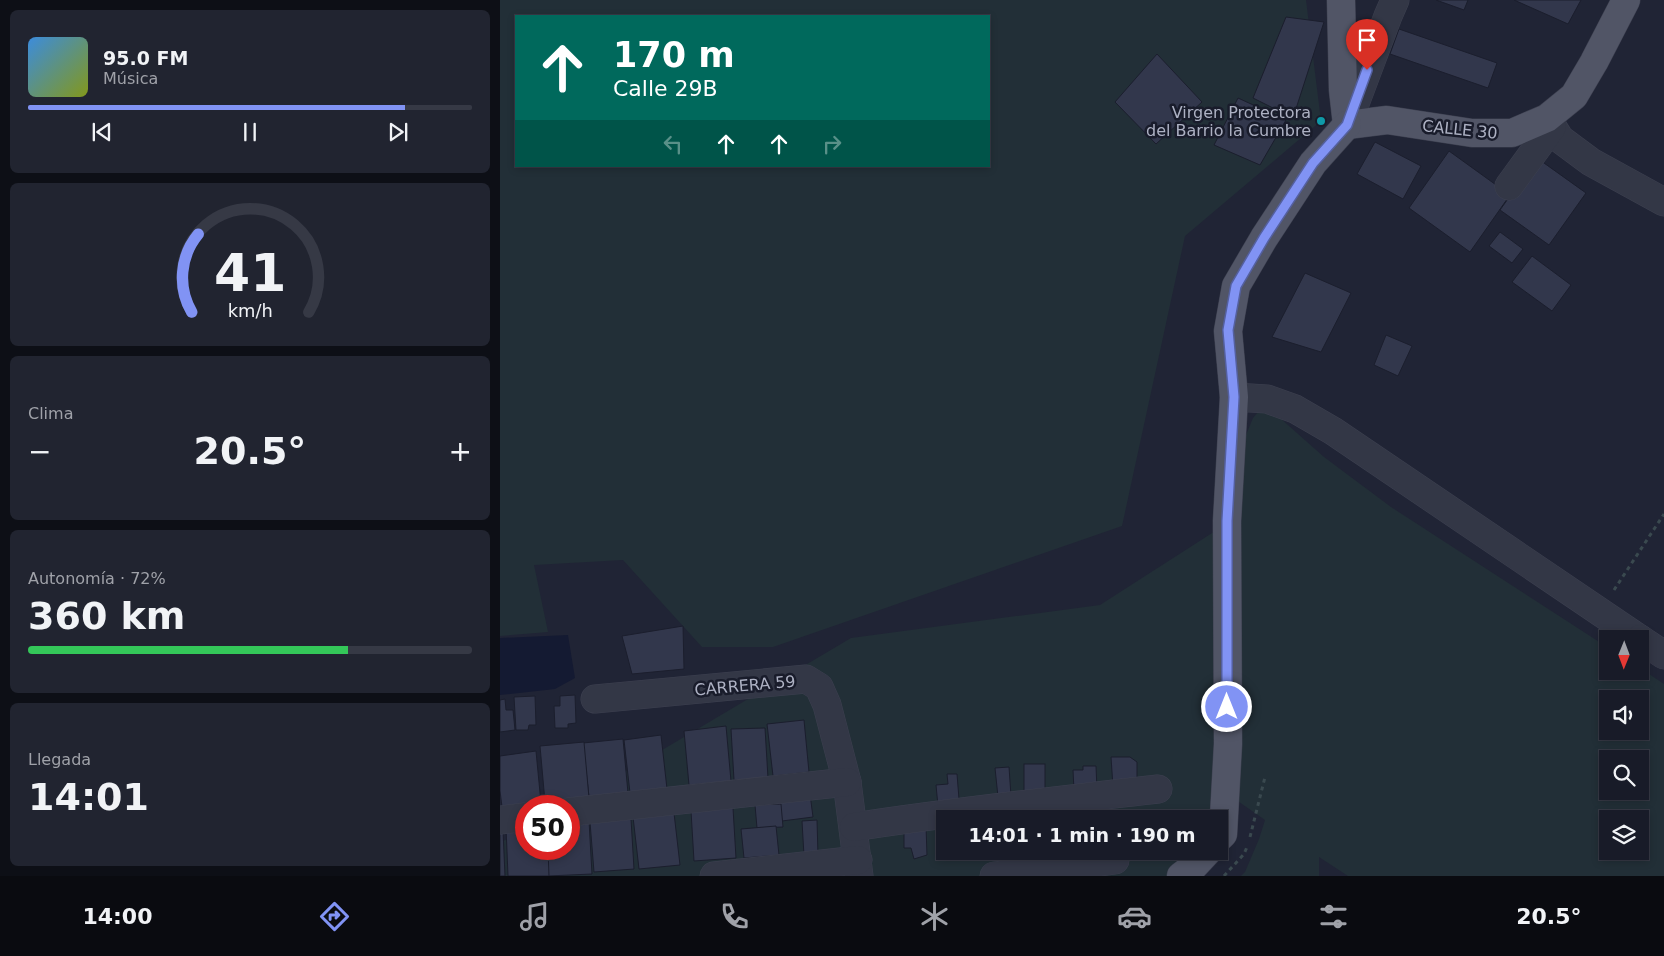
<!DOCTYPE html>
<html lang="es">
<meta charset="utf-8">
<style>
body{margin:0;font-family:"DejaVu Sans",sans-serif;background:#212430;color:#f1f3f6;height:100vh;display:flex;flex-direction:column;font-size:19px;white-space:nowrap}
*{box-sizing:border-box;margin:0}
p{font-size:16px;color:#9fa1a8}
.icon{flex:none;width:28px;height:28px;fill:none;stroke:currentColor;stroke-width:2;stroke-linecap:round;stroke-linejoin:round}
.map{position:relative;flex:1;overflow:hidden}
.sheet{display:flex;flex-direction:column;gap:10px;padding:10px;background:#0d0f16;width:500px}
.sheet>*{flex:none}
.hud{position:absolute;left:15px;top:15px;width:475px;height:152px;border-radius:0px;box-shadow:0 2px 8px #0003,0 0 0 1px #363945;background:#00695c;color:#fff;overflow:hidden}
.needle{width:32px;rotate:181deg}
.tools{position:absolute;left:1099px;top:630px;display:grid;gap:10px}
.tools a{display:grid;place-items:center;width:50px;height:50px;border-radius:0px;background:#181b28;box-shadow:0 2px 8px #0003,0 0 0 1px #363945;font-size:25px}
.speed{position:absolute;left:15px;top:795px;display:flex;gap:10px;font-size:25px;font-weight:700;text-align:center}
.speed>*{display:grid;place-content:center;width:65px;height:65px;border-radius:50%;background:#181b28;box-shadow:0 2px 8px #0003,0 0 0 1px #363945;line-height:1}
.speed .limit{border:8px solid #d22;background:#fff;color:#111}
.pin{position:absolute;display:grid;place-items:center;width:42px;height:42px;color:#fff;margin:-51px -21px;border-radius:50% 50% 50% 0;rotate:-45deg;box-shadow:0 0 5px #0007}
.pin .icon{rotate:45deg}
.me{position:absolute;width:55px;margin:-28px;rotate:0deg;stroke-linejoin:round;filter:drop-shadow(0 0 4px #0008)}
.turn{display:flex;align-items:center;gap:18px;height:105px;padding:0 15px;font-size:22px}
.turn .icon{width:65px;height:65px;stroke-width:2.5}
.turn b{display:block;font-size:35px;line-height:42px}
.lanes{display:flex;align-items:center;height:48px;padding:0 15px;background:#0003;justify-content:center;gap:25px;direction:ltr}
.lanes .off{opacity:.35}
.big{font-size:38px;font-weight:700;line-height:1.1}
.sheet .tile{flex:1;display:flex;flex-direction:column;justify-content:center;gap:8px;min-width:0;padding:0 18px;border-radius:8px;background:#212430}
.sheet .dial{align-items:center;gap:0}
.dial svg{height:130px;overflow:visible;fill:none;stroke:#363945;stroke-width:7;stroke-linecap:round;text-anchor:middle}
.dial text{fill:#f1f3f6;stroke:none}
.song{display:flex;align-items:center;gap:15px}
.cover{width:60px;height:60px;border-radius:8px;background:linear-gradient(135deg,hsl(210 70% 55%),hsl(70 70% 35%))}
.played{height:5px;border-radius:2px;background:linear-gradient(90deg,#8193f4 85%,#363945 85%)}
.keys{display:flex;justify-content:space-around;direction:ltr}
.heat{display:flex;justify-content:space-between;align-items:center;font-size:28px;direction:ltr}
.charge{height:8px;border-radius:4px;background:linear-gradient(90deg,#34c759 72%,#363945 0)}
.trip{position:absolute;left:436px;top:810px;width:292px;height:50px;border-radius:0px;background:#181b28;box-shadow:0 2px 8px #0003,0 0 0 1px #363945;font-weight:700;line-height:50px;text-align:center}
.menu{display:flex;height:80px;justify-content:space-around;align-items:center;background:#0a0b10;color:#9fa1a8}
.menu .icon{width:35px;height:35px}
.menu .active{color:#8193f4}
.menu b{font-size:22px;color:#f1f3f6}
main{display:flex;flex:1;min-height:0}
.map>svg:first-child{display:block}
</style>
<main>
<section class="sheet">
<div class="tile">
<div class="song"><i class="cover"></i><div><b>95.0 FM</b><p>Música</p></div></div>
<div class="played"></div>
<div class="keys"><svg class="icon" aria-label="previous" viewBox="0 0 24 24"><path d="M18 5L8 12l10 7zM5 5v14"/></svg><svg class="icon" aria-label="pause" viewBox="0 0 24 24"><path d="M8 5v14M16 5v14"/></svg><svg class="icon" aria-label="next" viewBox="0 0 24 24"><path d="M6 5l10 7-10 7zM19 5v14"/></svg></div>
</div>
<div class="tile dial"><svg viewBox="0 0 100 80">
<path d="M14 69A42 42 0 1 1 86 69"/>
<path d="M14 69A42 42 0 0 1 18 21" stroke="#8193f4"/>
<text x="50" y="56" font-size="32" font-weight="700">41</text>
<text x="50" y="72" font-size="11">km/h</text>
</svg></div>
<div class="tile"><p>Clima</p>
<div class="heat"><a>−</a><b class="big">20.5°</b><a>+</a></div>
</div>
<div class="tile"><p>Autonomía · 72%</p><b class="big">360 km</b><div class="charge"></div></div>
<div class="tile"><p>Llegada</p><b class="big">14:01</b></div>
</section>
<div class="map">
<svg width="1164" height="876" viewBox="0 0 1164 876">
<rect width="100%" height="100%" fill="#202435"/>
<!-- green -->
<g fill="#222f37" fill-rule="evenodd">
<path d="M 0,0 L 806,0 L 821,121 L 685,236 L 622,526 L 273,647 L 202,647 L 123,560 L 34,565 L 48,632 L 0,636 ZM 16,16 L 489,16 L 489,166 L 16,166 Z"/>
<path d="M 759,411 L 780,418 L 824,457 L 891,507 L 1107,647 L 1108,671 L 1140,671 L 1140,668 L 1164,684 L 1164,876 L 848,876 L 819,857 L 819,876 L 741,876 L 745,872 L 759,839 L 765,820 L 729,795 L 720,819 L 445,819 L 445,851 L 717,851 L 694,876 L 0,876 L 0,843 L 26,828 L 26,849 L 69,849 L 69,806 L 65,806 L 147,759 L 351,638 L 600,605 L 723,526 L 725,486 L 753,418 ZM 1108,699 L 1140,699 L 1140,731 L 1108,731 ZM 1108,759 L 1140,759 L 1140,791 L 1108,791 ZM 1108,819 L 1140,819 L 1140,851 L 1108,851 Z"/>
</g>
<!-- water -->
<polygon fill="#141a32" points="68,635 75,678 55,689 0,695 0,638"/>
<!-- building -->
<g fill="#32374c" stroke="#1b1e2d">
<polygon points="936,0 968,0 964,10"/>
<polygon points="1014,0 1081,0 1068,24"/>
<polygon points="786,17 824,22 793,118 753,98"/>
<polygon points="899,29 997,63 988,88 890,54"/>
<polygon points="657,54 702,102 656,144 615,102"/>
<polygon points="738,98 786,120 760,165 714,145"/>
<polygon points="875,142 921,166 903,199 857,174"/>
<polygon points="949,151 1010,195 970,252 909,208"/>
<polygon points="1037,158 1086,193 1049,245 1000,210"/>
<polygon points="1000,232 1023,249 1012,263 989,246"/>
<polygon points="1032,256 1071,285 1052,311 1012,282"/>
<polygon points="805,273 851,293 821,352 772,337"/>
<polygon points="886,335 912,346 898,376 874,365"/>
<polygon points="183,626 184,669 132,674 122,636"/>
<polygon points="75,695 76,723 68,724 68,728 55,728 54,706 60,706 60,696"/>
<polygon points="35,696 36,725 29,725 28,730 16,730 14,697"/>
<polygon points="5,699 6,710 13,710 15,730 0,732 0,700"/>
<polygon points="304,720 309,772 273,776 267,724"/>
<polygon points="226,726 231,781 189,785 184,731"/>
<polygon points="265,728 268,778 234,780 231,729"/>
<polygon points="161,735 167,789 130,793 124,740"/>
<polygon points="123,739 128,793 89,797 83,743"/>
<polygon points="84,742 89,798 45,802 40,746"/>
<polygon points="36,751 41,803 2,807 0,791 0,756"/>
<polygon points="611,757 630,757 637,762 637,785 613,787"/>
<rect x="524" y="764" width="21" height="31"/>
<polygon points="583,766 596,766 597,790 574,791 573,770 583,770"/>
<polygon points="509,767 511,796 498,797 495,768"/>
<polygon points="447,774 457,774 459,799 438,806 436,785 448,784"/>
<polygon points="310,794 313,817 282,821 279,798"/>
<polygon points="281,804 283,827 257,828 255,805"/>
<polygon points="233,808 236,858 194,861 191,811"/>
<polygon points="560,809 561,819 540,819 540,817 547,817 548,811"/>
<polygon points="174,813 180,865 139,869 133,817"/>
<polygon points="131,819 134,869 94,872 90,822"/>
<polygon points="317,820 318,855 304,856 302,821"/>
<polygon points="89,821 92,874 48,876 46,849 69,849 69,822"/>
<polygon points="26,826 26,849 48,849 49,876 8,876 6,827"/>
<polygon points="276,826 279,855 244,858 241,829"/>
<polygon points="404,826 426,826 427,855 414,859 411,848 404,848"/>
<polygon points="0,830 3,830 5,876 0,876"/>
<polygon points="535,851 544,851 546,867 527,870 526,853"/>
</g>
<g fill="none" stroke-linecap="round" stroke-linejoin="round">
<!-- minor casing -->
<g stroke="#3d4050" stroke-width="29">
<g id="minor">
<polyline points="1047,118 1060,139 1091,162 1164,202"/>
<polyline points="847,125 888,16 895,0"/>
<polyline points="1009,186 1052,127"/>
<polyline points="734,397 767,399 795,409 833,431 1140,639"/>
<polyline points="1140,639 1164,655"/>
<polyline points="95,699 306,679 319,687 327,705 347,782 359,876"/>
<polyline points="69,812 347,782"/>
<polyline points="0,820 26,817"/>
<path d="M 354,827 C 455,811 556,801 658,789"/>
<polyline points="214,876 358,860"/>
<polyline points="494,876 615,860"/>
</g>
</g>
<!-- major casing -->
<g stroke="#3d4050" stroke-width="29">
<g id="major">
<polyline points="841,0 843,90 847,125"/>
<polyline points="847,125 887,120 972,133 1012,133 1047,118 1074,96 1094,62 1126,0"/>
<polyline points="720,837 723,834 728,744 727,521 734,397 728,331 736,286 764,238 813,163 847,125"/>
<polyline points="681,876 693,867 708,851"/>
</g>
</g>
<!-- path -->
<g stroke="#3a494f" stroke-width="3" stroke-dasharray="4 4" stroke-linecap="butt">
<polyline points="1114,590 1164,514"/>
<polyline points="750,837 765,777"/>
<polyline points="724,876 744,854 747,847"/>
</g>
<!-- minor -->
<use href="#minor" stroke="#333746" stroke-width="28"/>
<!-- major -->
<use href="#major" stroke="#515566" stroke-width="28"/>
</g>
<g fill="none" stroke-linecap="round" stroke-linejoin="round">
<!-- route casing -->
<g stroke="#54609f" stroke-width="12">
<polyline id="route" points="727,707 727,521 734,397 728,330 736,286 764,238 813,163 847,125 867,70"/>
</g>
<!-- route -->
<use href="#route" stroke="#8193f4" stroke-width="9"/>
</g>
<!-- markers -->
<circle fill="#0f9aa8" stroke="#191c2b" stroke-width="2" cx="821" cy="121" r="5"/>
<g text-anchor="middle" stroke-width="5" stroke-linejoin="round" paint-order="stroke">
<!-- poi labels -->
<g font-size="16" fill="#adb1c3" stroke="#191c2b" text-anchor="end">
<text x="811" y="118">Virgen Protectora<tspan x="811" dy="18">del Barrio la Cumbre</tspan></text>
</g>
<!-- street labels -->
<g font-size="16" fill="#adb1c3" stroke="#191c2b">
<text transform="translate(960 129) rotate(6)" y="6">CALLE 30</text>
<text transform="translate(245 685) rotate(-5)" y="6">CARRERA 59</text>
</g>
</g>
</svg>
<div class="tools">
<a><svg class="needle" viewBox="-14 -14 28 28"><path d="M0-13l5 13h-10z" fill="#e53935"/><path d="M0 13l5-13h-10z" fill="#9fa1a8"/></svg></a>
<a><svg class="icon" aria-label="sound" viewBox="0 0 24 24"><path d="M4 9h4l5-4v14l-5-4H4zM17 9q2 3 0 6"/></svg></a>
<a><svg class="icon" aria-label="search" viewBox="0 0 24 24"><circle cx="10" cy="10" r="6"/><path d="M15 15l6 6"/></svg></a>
<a><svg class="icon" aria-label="layers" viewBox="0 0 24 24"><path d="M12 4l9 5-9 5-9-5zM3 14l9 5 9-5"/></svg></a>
</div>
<div class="speed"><div class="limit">50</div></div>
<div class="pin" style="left:867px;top:70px;background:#d93025"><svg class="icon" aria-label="arrive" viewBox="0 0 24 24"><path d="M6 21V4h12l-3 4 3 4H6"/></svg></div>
<svg class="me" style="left:727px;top:707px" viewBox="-20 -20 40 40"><circle r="17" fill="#8193f4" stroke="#fff" stroke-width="3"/><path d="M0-11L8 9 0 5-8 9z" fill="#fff"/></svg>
<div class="trip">14:01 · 1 min · 190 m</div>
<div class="hud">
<div class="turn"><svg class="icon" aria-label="ahead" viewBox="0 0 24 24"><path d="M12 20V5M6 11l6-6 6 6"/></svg><div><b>170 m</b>Calle 29B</div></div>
<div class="lanes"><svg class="icon off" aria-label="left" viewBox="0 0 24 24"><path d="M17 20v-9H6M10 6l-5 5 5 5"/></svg><svg class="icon" aria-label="ahead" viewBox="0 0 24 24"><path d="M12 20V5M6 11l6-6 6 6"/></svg><svg class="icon" aria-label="ahead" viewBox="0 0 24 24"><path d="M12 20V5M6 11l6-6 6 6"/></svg><svg class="icon off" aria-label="right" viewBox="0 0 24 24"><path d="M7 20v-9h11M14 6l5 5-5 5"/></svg></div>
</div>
</div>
</main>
<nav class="menu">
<b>14:00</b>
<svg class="icon active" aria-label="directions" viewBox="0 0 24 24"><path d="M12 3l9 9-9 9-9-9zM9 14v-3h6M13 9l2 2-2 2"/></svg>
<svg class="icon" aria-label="music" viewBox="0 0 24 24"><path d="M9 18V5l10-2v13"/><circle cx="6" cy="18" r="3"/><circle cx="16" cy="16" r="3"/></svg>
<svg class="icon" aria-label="phone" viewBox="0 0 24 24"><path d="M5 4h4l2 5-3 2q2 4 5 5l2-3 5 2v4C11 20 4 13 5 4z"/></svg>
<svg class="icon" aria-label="climate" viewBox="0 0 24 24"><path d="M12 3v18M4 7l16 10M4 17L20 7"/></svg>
<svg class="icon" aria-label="car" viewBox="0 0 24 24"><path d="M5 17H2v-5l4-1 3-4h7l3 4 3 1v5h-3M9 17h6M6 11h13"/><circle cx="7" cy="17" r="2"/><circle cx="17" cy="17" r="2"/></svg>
<svg class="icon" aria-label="filters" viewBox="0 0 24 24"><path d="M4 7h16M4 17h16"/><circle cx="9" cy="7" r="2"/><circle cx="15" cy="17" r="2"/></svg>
<b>20.5°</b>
</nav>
